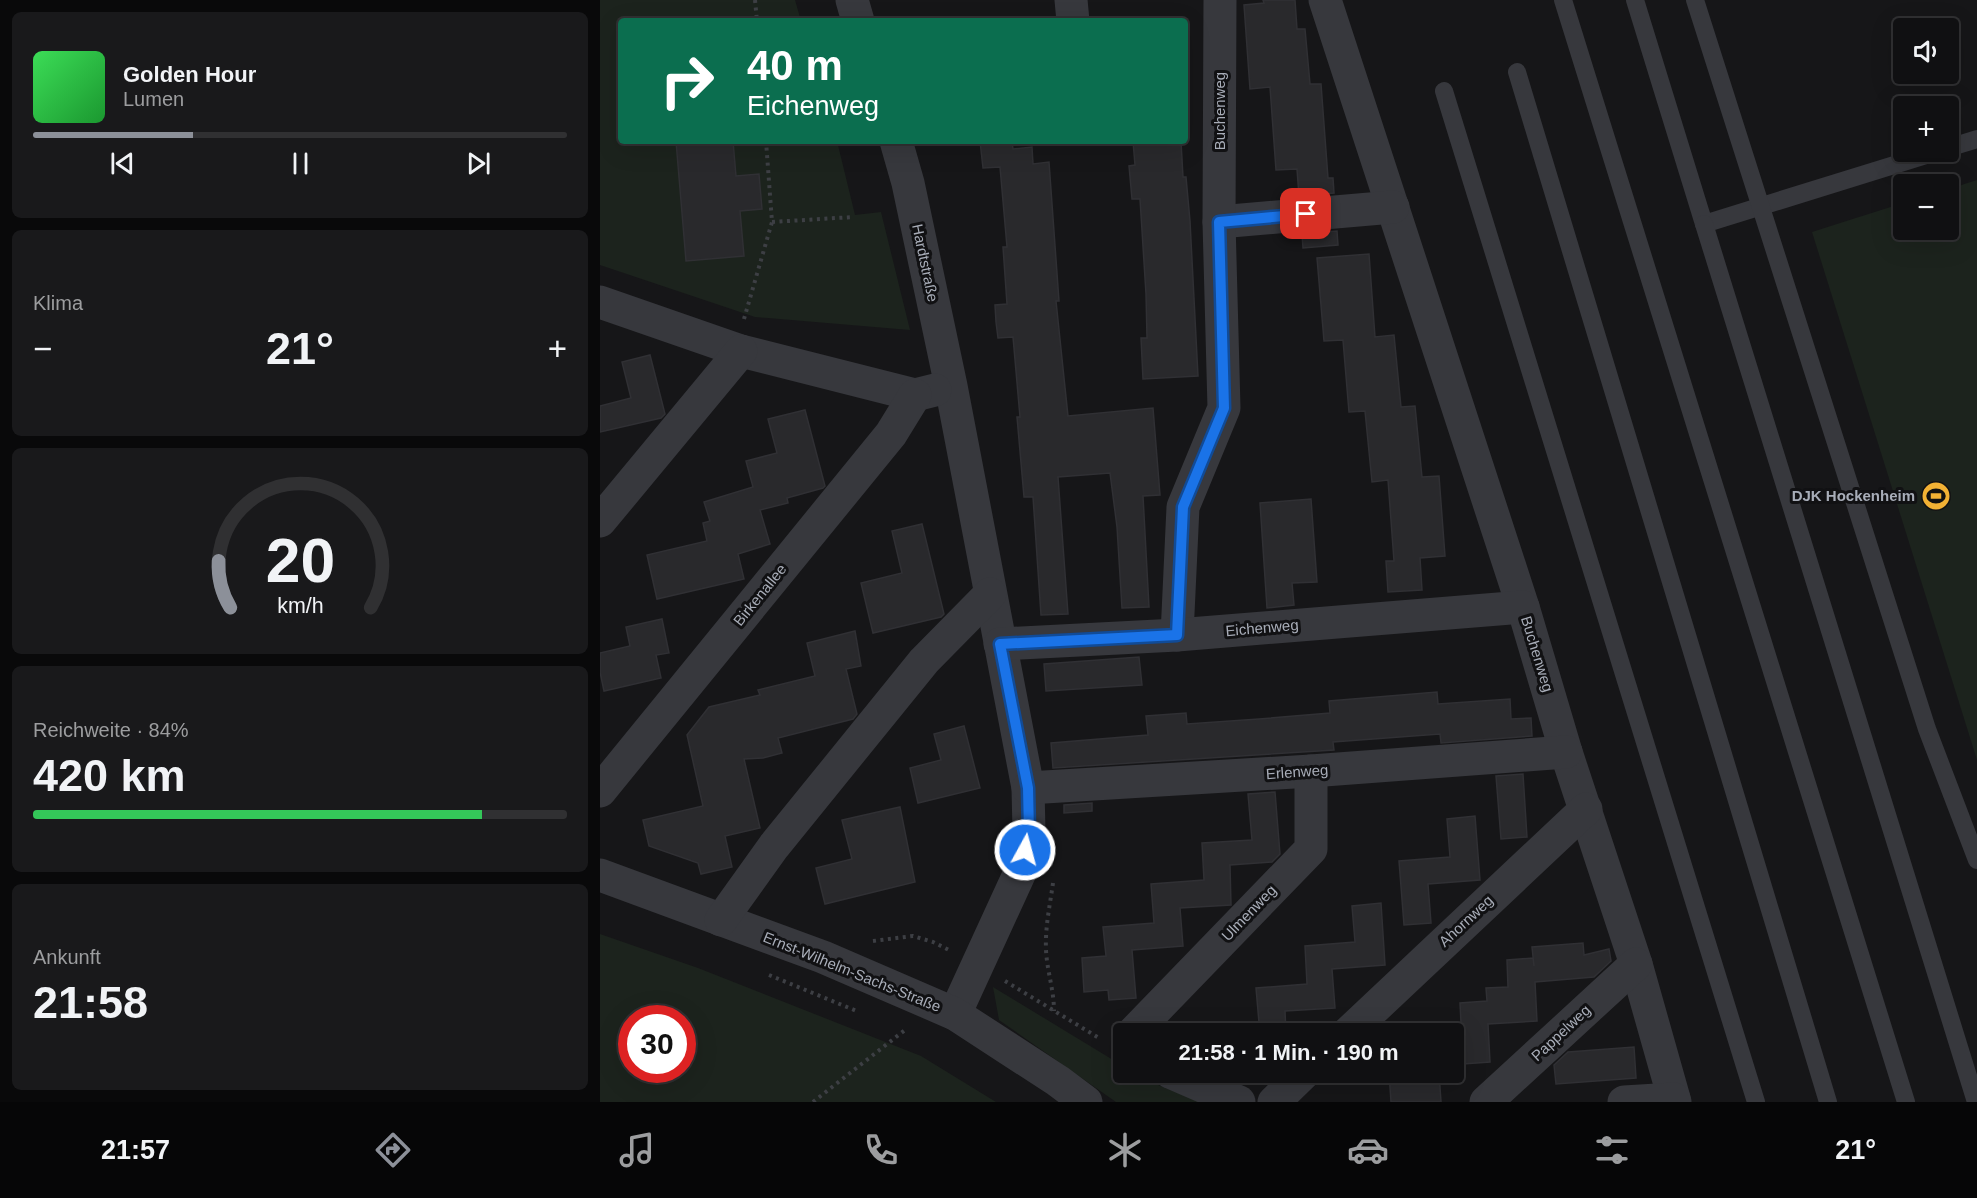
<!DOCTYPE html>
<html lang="de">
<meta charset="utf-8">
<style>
body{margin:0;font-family:Helvetica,sans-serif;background:#19191b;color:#f1f3f6;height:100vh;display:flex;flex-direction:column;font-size:22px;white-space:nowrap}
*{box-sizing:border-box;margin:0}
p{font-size:20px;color:#9c9d9f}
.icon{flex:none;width:33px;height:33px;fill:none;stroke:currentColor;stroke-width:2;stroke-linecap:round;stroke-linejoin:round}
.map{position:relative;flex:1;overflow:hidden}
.side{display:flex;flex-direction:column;gap:12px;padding:12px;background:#09090a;width:600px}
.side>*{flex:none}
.top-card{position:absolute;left:18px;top:18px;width:570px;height:126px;border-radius:6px;box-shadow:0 6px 24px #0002,0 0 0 2px #303032;background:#0b6e4f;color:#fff;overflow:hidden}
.tools{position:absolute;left:1293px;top:18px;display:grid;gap:12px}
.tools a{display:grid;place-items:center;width:66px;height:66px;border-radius:6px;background:#101012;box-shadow:0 6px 24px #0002,0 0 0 2px #303032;font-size:30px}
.speed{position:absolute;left:18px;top:1005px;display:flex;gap:12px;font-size:30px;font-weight:700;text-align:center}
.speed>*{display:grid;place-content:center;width:78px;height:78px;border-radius:50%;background:#101012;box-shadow:0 6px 24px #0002,0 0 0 2px #303032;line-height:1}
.speed .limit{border:9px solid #d22;background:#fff;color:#111}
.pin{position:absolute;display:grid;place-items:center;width:51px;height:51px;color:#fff;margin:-26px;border-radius:12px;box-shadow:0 3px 9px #0006}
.me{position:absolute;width:66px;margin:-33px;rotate:7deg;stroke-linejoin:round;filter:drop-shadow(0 0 4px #0008)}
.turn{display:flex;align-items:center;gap:21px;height:126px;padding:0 30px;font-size:27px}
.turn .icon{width:78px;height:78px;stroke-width:2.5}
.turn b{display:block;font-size:42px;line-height:51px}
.big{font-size:45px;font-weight:600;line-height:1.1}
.side .card{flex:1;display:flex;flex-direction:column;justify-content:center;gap:9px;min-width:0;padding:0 21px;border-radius:9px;background:#19191b}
.side .dial{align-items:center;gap:0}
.dial svg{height:156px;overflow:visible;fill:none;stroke:#303032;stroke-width:7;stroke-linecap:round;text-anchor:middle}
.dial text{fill:#f1f3f6;stroke:none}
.song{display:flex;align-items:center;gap:18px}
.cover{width:72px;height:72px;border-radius:9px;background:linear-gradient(135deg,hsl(130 70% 55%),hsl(130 70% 35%))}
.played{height:6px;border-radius:3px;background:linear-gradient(90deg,#8c9099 30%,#303032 30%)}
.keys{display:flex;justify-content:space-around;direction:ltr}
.heat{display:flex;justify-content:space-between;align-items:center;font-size:33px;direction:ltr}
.charge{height:9px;border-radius:4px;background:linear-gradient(90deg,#34c759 84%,#303032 0)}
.trip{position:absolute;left:513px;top:1023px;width:351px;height:60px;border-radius:6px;background:#101012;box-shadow:0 6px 24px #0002,0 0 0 2px #303032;font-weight:600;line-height:60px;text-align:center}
.menu{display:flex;height:96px;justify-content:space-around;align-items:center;background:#060607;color:#9c9d9f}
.menu .icon{width:42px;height:42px}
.menu .current{color:#8c9099}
.menu b{font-size:27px;color:#f1f3f6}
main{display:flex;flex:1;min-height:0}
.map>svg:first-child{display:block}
</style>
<main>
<section class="side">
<div class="card">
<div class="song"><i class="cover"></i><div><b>Golden Hour</b><p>Lumen</p></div></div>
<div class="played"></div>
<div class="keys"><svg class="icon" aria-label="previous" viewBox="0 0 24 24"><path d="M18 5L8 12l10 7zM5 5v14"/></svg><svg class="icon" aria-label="pause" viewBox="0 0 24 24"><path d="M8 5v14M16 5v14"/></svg><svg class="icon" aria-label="next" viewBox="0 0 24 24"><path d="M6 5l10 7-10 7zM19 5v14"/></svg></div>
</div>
<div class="card"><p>Klima</p>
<div class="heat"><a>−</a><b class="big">21°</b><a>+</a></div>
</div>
<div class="card dial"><svg viewBox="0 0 100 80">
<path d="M14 69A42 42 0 1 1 86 69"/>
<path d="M14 69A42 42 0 0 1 8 45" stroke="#8c9099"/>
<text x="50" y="56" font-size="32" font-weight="700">20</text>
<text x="50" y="72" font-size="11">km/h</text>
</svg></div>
<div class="card"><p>Reichweite · 84%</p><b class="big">420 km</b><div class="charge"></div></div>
<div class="card"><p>Ankunft</p><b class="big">21:58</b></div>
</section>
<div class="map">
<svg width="1377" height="1102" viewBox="0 0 1377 1102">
<rect width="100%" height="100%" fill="#161618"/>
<!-- green -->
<g fill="#1c231d" fill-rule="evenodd">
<polygon points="0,0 195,0 201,21 21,21 21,141 237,141 255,215 281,212 310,330 155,317 0,265"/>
<polygon points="1377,180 1377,760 1212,232 1303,203 1304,230 1348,230 1349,189"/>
<path d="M 0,934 L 98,968 L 321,1056 L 396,1102 L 0,1102 ZM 82,1018 L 82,1070 L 32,1070 L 32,1018 Z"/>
<polygon points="393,987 523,1066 524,1072 534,1073 548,1081 601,1102 516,1102 399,1020"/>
</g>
<!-- building -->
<g fill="#29292c" stroke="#303034" stroke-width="1.5">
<polygon points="663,0 695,0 697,29 705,29 710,84 721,84 728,178 733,178 734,193 699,196 697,169 676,170 670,87 650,89 644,5 664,3"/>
<polygon points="76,141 133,141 136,176 159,174 162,209 140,211 144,256 86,261"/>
<polygon points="380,141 412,141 413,149 432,147 433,164 449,162 459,301 456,301 468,416 553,408 560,495 543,496 549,607 522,608 517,527 510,473 458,477 468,614 441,615 433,497 424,497 417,417 420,417 413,337 398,338 396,322 395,305 407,304 403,247 407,247 400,167 383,168"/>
<polygon points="533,141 581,141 583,177 586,177 590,221 598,376 543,379 541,338 547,338 546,294 540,199 532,199 529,166 535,165"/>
<polygon points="737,231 738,245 703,248 702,234"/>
<polygon points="769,254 775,337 794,335 801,407 815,406 822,477 839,476 845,556 820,558 822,590 788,592 786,561 794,561 788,480 772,482 765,411 749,412 743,340 724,341 717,258"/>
<polygon points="50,355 65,414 61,418 0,432 0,406 31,398 22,362"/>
<polygon points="205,410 225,486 223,488 187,498 188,503 160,510 170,544 138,554 144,579 57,599 47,555 107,541 103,523 110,521 104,502 153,487 146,461 177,453 168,419"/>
<polygon points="711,499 717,582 692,583 694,605 667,608 660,503"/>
<polygon points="322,524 344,614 341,617 273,633 261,583 302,573 292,531"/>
<polygon points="62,619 69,653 56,655 61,678 4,691 0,672 0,653 30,646 26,627"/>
<polygon points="255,631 261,666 246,669 257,714 253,719 178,738 182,753 163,758 144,759 160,828 125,836 132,867 101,874 98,863 49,846 43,820 103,806 87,735 109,707 160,695 158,690 215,676 207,643"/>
<polygon points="539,657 542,685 446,691 444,664"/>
<polygon points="837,692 838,704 910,699 911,719 931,718 932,736 841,743 840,734 733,742 734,750 453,768 451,743 548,735 546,716 586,713 587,724 659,719 730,713 729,701"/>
<polygon points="364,726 380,788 318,803 310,768 341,760 334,734"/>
<polygon points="923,774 927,837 901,839 896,776"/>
<polygon points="675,792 680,854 672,862 630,865 631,905 580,908 583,946 532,950 536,998 509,1000 508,990 484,992 482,958 506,956 503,927 554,923 551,884 604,880 602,843 652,840 648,794"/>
<polygon points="492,803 492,811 464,813 464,805"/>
<polygon points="300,807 315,882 225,904 216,868 252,859 242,820"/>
<polygon points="875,816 880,880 828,884 831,923 804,925 799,861 850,857 847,819"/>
<polygon points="781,903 785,965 732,969 735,1008 685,1011 686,1034 660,1034 656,988 707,984 705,946 755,942 752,906"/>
<polygon points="983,943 984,955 1009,949 1011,961 994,977 935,982 937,1021 888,1024 890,1062 863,1064 860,1003 887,1001 886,988 908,987 907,960 933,958 934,966 932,947"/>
<polygon points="1034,1047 1036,1078 956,1084 954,1065 968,1052"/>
<polygon points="789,1072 839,1072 841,1102 791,1102"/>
</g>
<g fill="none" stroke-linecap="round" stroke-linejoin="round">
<!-- path -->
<g stroke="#3d3f44" stroke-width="4" stroke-dasharray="3 4.5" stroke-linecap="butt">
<polyline points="155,0 157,21"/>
<polyline points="172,222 253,217"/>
<polyline points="144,319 172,222 166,141"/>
<path d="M 453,883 C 450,905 445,927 446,950 C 447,971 454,990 454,1011"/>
<polyline points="273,941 313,936 333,942 349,950"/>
<polyline points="169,975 259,1012"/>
<polyline points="405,981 499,1038"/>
<polyline points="213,1102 305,1030"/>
</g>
<!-- lane -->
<g stroke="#37383d" stroke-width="18">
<polyline points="963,0 1306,1102"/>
<polyline points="1035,0 1104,224 1336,152"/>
<polyline points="1095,0 1327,729 1377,860"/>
<polyline points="917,72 1228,1102"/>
<polyline points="844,91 1156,1102"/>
<polyline points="1348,148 1377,139"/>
<polyline points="1104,224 1376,1102"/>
</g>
<!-- street -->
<g stroke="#37383d" stroke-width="33">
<polyline points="252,0 258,21"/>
<polyline points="471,0 473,21"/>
<polyline points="725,0 923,607 966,752 1036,964 1075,1102"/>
<polyline points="296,141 308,183 351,386 428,788 429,832 422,868 355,1014"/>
<polyline points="619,222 793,207"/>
<polyline points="0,302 141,351 315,395 335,390"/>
<polyline points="0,521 141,351"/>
<polyline points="577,635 583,507 624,408 619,222 620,0"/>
<polyline points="400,644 577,635 923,607"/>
<polyline points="428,788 711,771 966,752"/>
<polyline points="0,791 291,434 315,395"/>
<polyline points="0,875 223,957 355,1014 458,1081 486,1102"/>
<polyline points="121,920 174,846 324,661 390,594"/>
<polyline points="532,1034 711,849 711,771"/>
<polyline points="747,1034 986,809"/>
<polyline points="570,1072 639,1102"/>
<polyline points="674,1102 705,1072"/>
<polyline points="886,1102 1036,964"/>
<polyline points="1024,1102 1074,1099"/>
</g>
</g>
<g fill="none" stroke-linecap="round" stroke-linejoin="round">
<!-- route casing -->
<g stroke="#114b97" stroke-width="15">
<polyline id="route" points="425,850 429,832 428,788 400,644 577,635 583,507 624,408 619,222 706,214"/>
</g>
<!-- route -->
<use href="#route" stroke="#1a73e8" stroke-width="10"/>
</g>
<!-- icons -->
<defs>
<g id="stadium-disc" transform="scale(1.5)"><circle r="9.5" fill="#f2b134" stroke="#111113"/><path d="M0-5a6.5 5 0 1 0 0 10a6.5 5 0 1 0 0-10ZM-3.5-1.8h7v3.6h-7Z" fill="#111"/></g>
</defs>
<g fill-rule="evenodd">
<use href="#stadium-disc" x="1336" y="496"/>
</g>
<g text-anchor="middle" stroke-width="6" stroke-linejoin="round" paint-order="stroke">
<!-- street labels -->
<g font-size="15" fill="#a8adb8" stroke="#111113">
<text transform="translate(620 111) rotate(-90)" y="5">Buchenweg</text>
<text transform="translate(325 263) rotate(78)" y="5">Hardtstraße</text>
<text transform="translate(160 595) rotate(-51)" y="5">Birkenallee</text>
<text transform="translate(662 628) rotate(-5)" y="5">Eichenweg</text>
<text transform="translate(937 654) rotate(73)" y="5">Buchenweg</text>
<text transform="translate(697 772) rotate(-4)" y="5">Erlenweg</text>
<text transform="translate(649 913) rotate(-46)" y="5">Ulmenweg</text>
<text transform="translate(866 921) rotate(-43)" y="5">Ahornweg</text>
<text transform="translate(252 972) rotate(22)" y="5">Ernst-Wilhelm-Sachs-Straße</text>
<text transform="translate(961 1033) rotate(-43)" y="5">Pappelweg</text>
</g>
<!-- poi labels -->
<g font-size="15" font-weight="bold" fill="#a8adb8" stroke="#111113" text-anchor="end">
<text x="1315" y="501">DJK Hockenheim</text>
</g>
</g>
</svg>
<div class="tools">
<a><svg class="icon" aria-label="sound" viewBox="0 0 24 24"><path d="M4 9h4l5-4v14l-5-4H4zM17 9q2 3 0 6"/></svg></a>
<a>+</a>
<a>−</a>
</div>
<div class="speed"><div class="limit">30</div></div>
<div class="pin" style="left:706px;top:214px;background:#d93025"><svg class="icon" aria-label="arrive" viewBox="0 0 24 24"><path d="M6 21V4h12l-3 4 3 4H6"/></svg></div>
<svg class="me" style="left:425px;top:850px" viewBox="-20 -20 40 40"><circle r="17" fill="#1a73e8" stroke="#fff" stroke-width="3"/><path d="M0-11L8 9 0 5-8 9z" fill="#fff"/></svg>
<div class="trip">21:58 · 1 Min. · 190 m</div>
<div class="top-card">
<div class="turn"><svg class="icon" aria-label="right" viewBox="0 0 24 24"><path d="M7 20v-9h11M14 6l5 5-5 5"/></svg><div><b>40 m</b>Eichenweg</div></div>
</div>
</div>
</main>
<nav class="menu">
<b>21:57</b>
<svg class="icon current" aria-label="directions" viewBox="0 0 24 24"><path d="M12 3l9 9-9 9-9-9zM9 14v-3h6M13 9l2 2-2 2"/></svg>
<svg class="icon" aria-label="music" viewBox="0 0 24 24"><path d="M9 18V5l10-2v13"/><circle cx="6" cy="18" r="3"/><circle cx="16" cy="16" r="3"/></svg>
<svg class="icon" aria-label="phone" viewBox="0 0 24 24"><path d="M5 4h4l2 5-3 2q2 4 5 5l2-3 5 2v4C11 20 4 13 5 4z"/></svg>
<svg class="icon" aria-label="climate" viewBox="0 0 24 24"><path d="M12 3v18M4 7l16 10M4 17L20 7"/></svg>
<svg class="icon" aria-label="car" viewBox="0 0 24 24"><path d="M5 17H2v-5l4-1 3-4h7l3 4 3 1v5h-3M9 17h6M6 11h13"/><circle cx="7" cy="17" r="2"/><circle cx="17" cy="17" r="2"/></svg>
<svg class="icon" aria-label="filters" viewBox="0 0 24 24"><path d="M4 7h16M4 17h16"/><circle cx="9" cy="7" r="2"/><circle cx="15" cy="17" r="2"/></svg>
<b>21°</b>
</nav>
